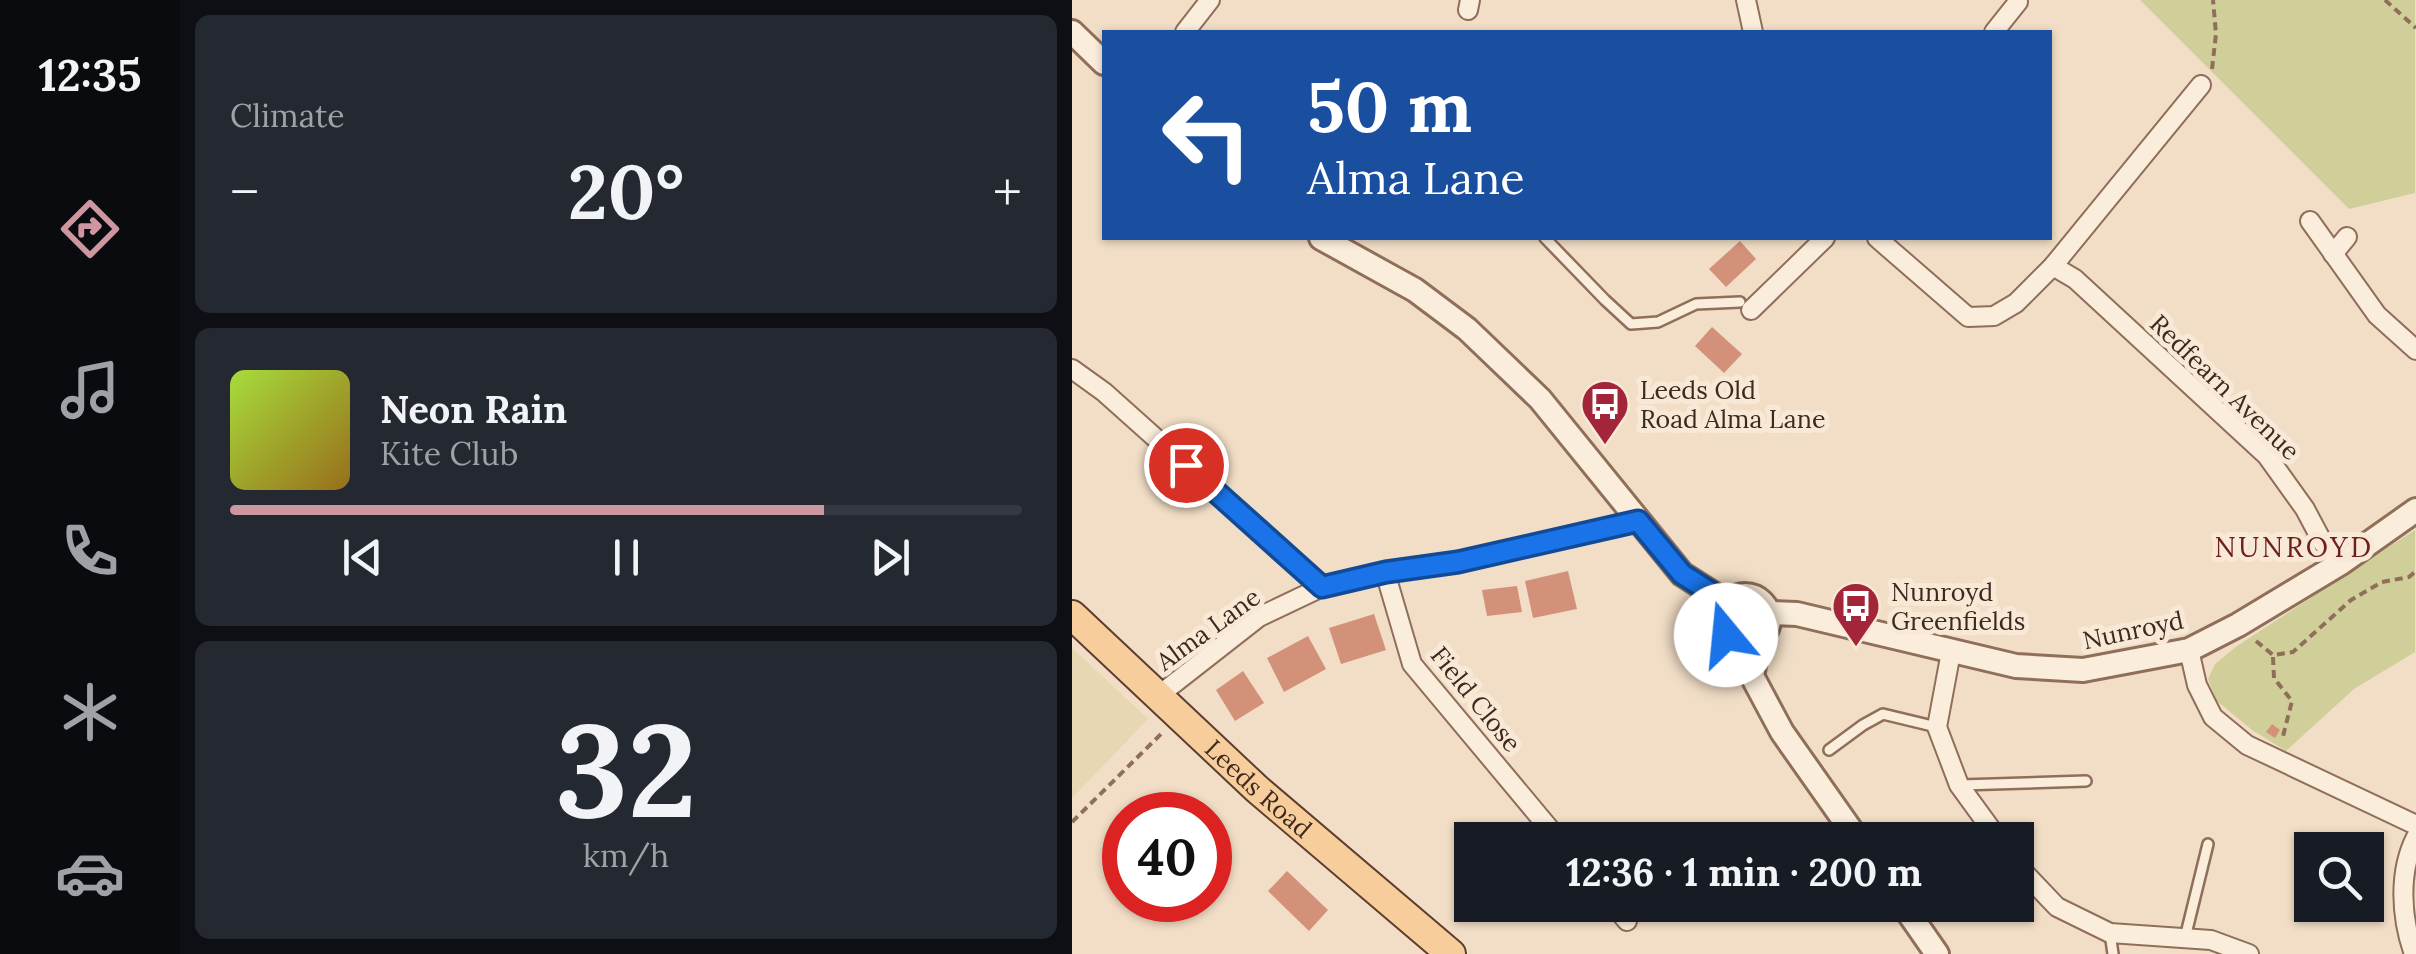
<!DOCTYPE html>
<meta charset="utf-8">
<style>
body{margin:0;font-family:Lora,serif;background:#242831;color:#f1f3f6;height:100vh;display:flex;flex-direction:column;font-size:38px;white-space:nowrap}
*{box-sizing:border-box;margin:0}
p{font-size:32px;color:#9ea1a6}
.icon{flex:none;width:55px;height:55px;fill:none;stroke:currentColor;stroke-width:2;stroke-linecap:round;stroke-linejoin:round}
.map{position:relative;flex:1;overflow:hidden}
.details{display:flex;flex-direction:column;gap:15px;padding:15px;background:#0d0f14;width:892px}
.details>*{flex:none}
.hud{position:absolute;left:30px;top:30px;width:950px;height:210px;border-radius:0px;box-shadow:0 2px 8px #0004;background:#1a4fa0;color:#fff;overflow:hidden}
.tools{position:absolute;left:1222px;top:832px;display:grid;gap:20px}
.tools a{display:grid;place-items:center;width:90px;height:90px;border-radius:0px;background:#171b24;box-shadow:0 2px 8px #0004;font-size:50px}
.speed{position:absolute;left:30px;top:792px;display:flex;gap:20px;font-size:50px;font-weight:700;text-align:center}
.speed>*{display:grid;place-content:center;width:130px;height:130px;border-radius:50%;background:#171b24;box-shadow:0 2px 8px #0004;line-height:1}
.speed .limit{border:15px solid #d22;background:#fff;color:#111}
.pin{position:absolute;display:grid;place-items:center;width:85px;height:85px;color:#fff;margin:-42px;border:5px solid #fff;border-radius:50%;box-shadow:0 2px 10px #0007}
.me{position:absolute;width:110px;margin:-55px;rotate:343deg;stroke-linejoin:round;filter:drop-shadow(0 0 8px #0008)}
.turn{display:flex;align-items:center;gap:35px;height:210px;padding:0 40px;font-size:45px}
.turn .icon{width:130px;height:130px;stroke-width:2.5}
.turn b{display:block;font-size:70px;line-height:85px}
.big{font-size:75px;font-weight:800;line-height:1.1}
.details .card{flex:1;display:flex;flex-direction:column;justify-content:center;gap:15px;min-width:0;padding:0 35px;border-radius:15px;background:#242831}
.details .dial{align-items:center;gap:0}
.dial b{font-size:130px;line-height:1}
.song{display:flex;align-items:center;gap:30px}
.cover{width:120px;height:120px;border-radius:15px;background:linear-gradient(135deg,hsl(80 70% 55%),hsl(40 70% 35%))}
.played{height:10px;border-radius:5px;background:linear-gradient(90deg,#ce96a1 75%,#363941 75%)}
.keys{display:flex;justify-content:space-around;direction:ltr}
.heat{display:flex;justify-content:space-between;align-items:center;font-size:55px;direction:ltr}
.trip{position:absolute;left:382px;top:822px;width:580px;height:100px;border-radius:0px;background:#171b24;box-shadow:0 2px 8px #0004;font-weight:800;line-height:100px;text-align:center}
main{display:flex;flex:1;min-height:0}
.tabs{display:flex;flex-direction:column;width:180px;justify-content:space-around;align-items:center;background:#090b0e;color:#9ea1a6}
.tabs .icon{width:70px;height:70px}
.tabs .current{color:#ce96a1}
.tabs b{font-size:45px;color:#f1f3f6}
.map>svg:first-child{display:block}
</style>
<main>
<nav class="tabs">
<b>12:35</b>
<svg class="icon current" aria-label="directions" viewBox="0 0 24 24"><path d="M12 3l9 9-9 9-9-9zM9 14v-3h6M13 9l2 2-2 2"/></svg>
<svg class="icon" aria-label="music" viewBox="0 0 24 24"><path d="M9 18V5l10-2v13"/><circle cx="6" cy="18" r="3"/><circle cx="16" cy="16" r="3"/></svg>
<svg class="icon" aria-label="phone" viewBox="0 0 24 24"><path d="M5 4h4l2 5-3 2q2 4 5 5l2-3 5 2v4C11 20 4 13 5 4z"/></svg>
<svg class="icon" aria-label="climate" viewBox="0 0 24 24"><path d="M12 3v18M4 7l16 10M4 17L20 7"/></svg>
<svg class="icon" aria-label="car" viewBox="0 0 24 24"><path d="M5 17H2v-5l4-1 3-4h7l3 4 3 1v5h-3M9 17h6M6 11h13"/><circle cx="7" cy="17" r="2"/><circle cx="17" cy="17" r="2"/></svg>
</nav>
<section class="details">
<div class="card"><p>Climate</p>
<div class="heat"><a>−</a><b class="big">20°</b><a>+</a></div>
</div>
<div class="card">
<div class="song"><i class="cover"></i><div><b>Neon Rain</b><p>Kite Club</p></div></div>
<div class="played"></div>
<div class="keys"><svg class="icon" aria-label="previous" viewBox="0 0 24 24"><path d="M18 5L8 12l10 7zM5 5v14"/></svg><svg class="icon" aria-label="pause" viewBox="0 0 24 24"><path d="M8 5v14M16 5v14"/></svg><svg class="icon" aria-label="next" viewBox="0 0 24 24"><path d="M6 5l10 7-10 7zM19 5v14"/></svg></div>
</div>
<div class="card dial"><b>32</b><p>km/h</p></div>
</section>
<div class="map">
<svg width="1344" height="954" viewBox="0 0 1344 954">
<rect width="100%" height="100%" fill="#f2dec6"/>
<!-- farmland -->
<polygon fill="#e8d7b3" points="0,648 76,719 0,798"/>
<!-- green -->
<g fill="#d1cf99">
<polygon points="1068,0 1343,0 1343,193 1277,209"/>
<polygon points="1343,530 1343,652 1282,689 1214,751 1180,730 1145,701 1136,679 1143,664 1165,646"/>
</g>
<!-- building -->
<g fill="#d39179">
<polygon points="668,241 684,259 654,287 637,269"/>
<polygon points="640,327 670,354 652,373 623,346"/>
<polygon points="496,571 505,609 461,618 453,581"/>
<polygon points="445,586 450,612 415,616 410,590"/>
<polygon points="302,614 314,650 269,664 257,628"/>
<polygon points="236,636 254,669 212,692 195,658"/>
<polygon points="171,671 192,703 163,721 144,690"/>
<polygon points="1200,724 1208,730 1203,738 1194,732"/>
<polygon points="215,871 256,910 237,931 196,891"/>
</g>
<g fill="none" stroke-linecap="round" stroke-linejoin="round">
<!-- service casing -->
<g stroke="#8f6e5a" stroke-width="14">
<g id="service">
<polyline points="473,238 533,300 559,324 586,322 624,304 668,302"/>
<polyline points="757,750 791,725 811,714 865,727"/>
<polyline points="889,785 1014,781"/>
<polyline points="1038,933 1041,954"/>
<polyline points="1113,938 1136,844"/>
</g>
</g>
<!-- minor casing -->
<g stroke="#8f6e5a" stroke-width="22">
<g id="minor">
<polyline points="674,0 681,32"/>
<polyline points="396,10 398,0"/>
<polyline points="113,32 138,0"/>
<polyline points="922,32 946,2"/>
<polyline points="1238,221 1305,315 1344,350"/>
<polyline points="805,238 896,317 922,316 944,303 981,266 1129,85"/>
<polyline points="1261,254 1275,237"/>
<polyline points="981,266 1003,279 1195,456 1233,509 1251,543 1269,563"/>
<polyline points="679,310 753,238"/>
<polyline points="0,369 32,392 250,587"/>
<polyline points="313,572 340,664 487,840"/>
<polyline points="1117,650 1125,685 1141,717 1175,745 1344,825"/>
<polyline points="879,652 865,727 887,785 927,840"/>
<polyline points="86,696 187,617 250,587 313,572 386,562 566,521"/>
<polyline points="945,865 985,907 1038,933 1139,940 1177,954"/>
<polyline points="542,905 555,921"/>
<path d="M 1342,954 C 1329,918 1326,872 1344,837"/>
</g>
</g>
<!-- tertiary casing -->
<g stroke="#8f6e5a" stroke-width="28">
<g id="tertiary">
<polyline points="0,32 32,63"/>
<polyline points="249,238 343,290 395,329 468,399 610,574 654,602"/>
<circle cx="673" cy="619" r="24"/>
<polyline points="698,613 725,614 944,666 1011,670 1117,650 1166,625 1269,563 1344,510"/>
<polyline points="687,640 680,676 710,732 786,840"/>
<polyline points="831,905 865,954"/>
</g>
</g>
<!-- primary casing -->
<g stroke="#5d3d2e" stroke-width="32">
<g id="primary">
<path id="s1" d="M 0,615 L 185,789 L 379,954"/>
</g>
</g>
<!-- path -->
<g stroke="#8f6e5a" stroke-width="4" stroke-dasharray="8 5" stroke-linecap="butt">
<polyline points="1313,0 1344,28"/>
<polyline points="1140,69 1144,34 1141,0"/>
<polyline points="1184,641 1201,655 1221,652 1279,600 1310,582 1337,577 1344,571"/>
<polyline points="1201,657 1202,678 1220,701 1210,740"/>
<polyline points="0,822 89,734"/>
</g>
<!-- service -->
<use href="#service" stroke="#fbeddb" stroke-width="9"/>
<!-- minor -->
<use href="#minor" stroke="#fbeddb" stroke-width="18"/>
<!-- tertiary -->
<use href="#tertiary" stroke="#fbeddb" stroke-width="22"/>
<!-- primary -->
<use href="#primary" stroke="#f7cd9c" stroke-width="28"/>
</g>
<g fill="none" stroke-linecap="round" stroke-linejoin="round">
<!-- route casing -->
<g stroke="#114b97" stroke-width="25">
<polyline id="route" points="114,465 250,587 314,572 386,562 566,521 610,574 654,602 648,619 654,635"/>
</g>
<!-- route -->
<use href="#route" stroke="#1a73e8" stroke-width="18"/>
</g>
<!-- icons -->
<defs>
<g id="bus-pin" transform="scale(2.5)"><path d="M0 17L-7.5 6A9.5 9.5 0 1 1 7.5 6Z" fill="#a32539" stroke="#f8e9d7"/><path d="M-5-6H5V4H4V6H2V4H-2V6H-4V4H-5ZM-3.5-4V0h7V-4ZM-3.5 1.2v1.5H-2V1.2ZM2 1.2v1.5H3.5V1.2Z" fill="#fff"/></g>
</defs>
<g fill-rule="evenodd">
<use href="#bus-pin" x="533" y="404"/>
<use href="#bus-pin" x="784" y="606"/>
</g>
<g text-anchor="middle" stroke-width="10" stroke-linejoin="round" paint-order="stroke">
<!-- street labels -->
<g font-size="25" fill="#3e291f" stroke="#f8e9d7">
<text transform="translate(1153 387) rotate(44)" y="9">Redfearn Avenue</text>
<text transform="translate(136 629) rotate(-36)" y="9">Alma Lane</text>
<text transform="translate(1061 630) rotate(-12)" y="9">Nunroyd</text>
<text transform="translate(404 699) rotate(51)" y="9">Field Close</text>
<text dy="9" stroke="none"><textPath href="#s1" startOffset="255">Leeds Road</textPath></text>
</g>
<!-- poi labels -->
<g font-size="25" fill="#3e291f" stroke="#f8e9d7" text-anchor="start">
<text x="568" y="399">Leeds Old<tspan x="568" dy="29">Road Alma Lane</tspan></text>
<text x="819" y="601">Nunroyd<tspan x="819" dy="29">Greenfields</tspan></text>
</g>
<!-- neighbourhood labels -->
<g font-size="28" letter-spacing="2.5" fill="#6e1f1b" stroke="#f8e9d7">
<text x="1222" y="557">NUNROYD</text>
</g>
</g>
</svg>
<div class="tools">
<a><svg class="icon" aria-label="search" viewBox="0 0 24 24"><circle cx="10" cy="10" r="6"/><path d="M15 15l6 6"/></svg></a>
</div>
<div class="speed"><div class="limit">40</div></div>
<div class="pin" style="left:114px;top:465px;background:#d93025"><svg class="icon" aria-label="arrive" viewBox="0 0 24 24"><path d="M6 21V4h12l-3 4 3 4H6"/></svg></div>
<svg class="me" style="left:654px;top:635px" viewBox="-20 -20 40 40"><circle r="19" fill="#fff"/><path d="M0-13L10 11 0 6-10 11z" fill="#1a73e8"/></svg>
<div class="trip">12:36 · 1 min · 200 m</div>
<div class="hud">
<div class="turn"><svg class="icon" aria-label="left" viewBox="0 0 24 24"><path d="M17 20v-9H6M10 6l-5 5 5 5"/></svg><div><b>50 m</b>Alma Lane</div></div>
</div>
</div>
</main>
